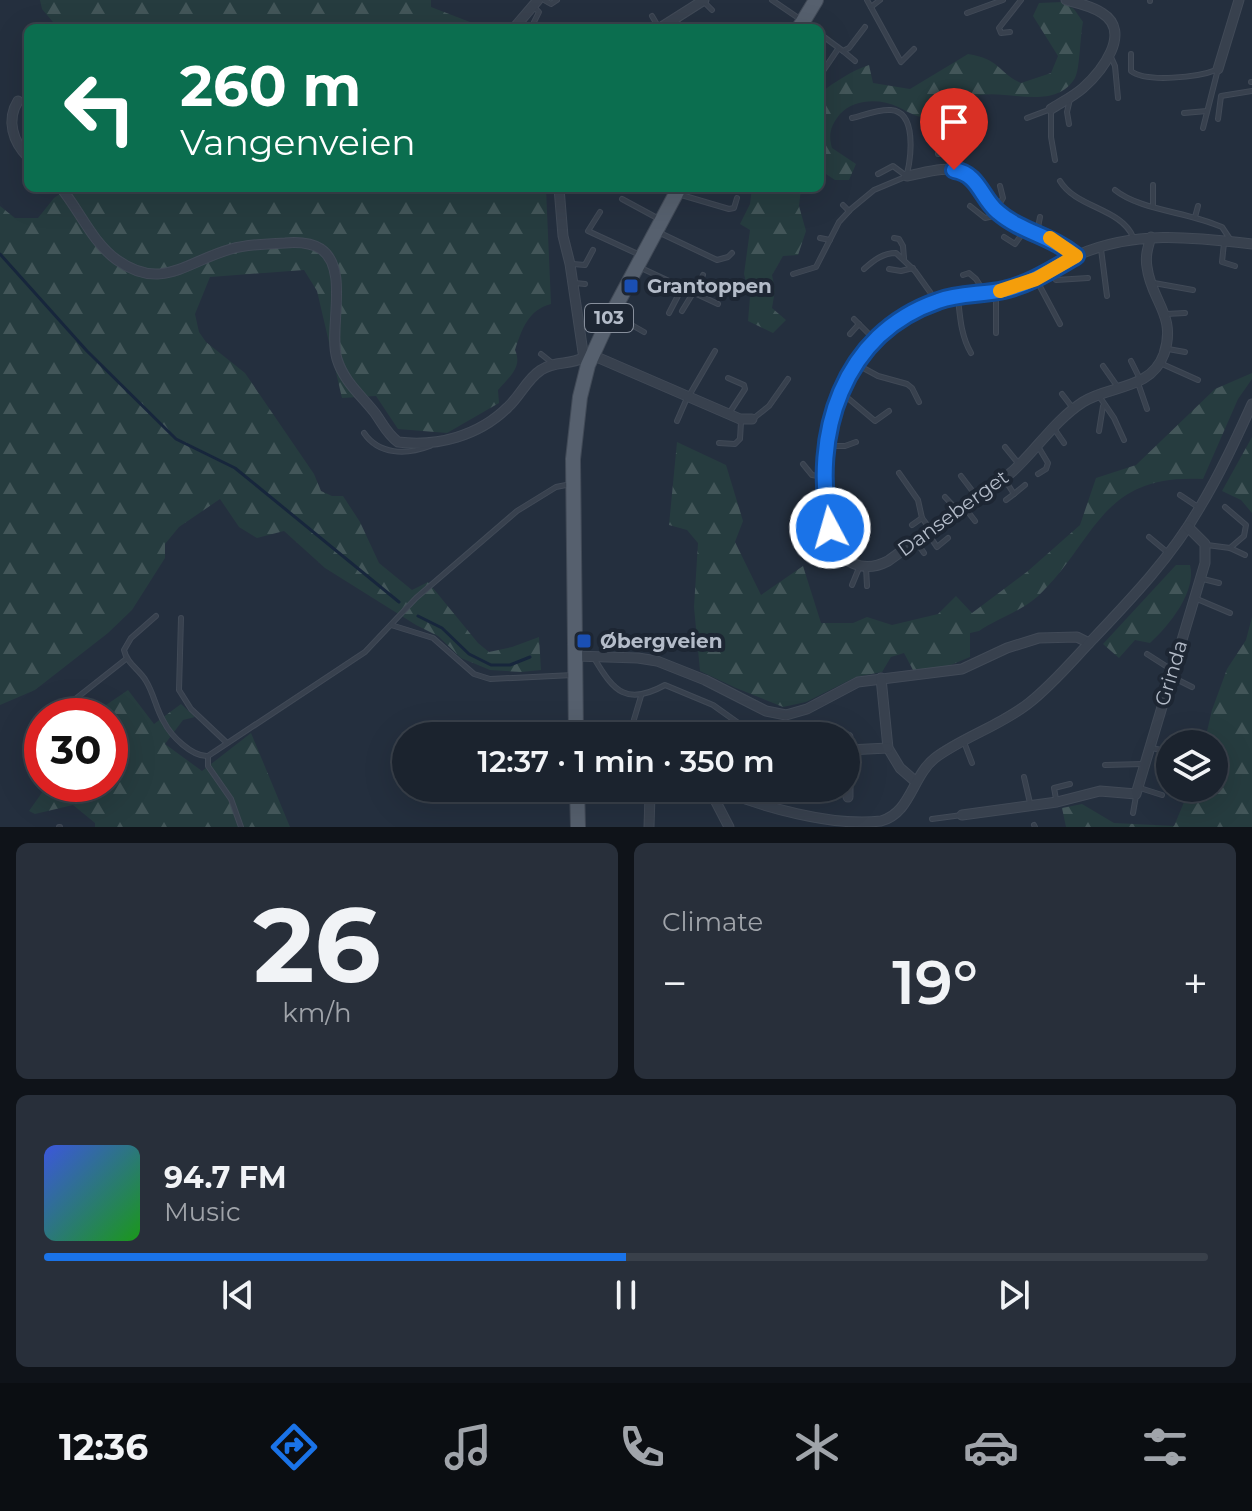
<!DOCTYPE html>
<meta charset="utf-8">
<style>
body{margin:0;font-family:Montserrat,sans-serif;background:#282f3a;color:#f1f3f6;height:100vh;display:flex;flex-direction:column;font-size:30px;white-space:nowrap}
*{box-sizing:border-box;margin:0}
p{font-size:26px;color:#a0a4aa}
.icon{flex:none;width:44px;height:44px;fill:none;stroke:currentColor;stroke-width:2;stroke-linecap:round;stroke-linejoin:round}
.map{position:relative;height:827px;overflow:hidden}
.sheet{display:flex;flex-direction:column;gap:16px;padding:16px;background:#0f1319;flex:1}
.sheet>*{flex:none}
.hud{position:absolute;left:24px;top:24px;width:800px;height:168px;border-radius:12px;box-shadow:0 8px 32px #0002,0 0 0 2px #39404a;background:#0b6e4f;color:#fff;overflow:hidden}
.fabs{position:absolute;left:1156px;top:730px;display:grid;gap:16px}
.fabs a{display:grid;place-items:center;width:72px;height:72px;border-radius:50%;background:#1b232e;box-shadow:0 8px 32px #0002,0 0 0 2px #39404a;font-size:40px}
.speed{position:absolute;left:24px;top:698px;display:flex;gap:16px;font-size:40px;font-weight:700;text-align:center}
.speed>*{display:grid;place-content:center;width:104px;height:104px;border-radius:50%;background:#1b232e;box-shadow:0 8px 32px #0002,0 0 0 2px #39404a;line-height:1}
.speed .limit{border:12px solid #d22;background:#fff;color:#111}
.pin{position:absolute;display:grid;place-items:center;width:68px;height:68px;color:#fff;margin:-82px -34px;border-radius:50% 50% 50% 0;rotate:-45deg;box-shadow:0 0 8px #0007}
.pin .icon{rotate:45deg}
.me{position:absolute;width:88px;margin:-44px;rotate:354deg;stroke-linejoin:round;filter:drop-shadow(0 0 6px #0008)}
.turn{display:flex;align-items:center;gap:28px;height:168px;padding:0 24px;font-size:36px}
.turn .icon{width:104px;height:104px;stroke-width:2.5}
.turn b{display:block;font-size:56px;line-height:68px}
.big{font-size:60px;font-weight:600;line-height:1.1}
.sheet .widget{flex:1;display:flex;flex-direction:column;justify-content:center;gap:12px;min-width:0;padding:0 28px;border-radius:12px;background:#282f3a}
.sheet .dial{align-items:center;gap:0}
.dial b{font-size:104px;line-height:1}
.song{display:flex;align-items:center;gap:24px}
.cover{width:96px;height:96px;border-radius:12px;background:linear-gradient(135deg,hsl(230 70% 55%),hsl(120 70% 35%))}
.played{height:8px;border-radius:4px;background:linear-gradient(90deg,#1a73e8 50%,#39404a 50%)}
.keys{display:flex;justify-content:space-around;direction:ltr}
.heat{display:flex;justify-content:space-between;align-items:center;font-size:44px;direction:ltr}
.sheet .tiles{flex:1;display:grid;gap:16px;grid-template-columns:1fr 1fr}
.widget:last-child{grid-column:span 2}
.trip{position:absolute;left:392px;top:722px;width:468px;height:80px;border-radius:40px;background:#1b232e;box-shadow:0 8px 32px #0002,0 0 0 2px #39404a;font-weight:600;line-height:80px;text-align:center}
.tab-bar{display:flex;height:128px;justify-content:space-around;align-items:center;background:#0b0e12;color:#a0a4aa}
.tab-bar .icon{width:56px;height:56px}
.tab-bar .on{color:#1a73e8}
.tab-bar b{font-size:36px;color:#f1f3f6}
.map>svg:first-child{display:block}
</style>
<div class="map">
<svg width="1252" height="827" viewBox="0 0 1252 827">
<defs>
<pattern id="forest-firs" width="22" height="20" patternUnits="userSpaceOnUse" patternTransform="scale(2)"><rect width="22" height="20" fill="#263c3f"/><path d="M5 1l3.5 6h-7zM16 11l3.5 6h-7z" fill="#435659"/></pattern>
</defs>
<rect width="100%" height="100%" fill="#242f3e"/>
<!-- forest -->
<g fill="url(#forest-firs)">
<polygon points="40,0 431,0 431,7 470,22 472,28 58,28 42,9"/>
<path d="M 1062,2 L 1074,9 L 1083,22 C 1080,36 1080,69 1075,78 C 1055,111 1010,90 980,95 C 960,98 940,109 921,117 C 912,115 907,111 898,107 C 880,98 854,99 840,114 C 831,125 828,134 832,148 L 856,164 L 849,180 L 835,180 L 820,170 L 820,93 C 835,82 851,71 869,65 L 873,83 L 910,89 L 968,54 C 1001,59 998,73 1021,83 L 1051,73 L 1058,56 L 1033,16 L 1039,3 Z"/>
<path d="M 68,188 L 546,188 L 551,304 C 528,310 522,329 515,350 C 523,367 509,377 498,390 L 499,403 L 447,433 L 398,429 L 376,396 L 342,398 L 317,291 L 304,270 L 210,277 L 195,314 L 199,332 L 206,342 L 245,373 L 314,474 L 321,491 L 332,496 L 343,496 L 360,522 L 379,563 L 412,590 L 428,582 L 478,643 L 489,652 L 512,647 L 539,637 L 541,670 L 521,672 L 490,670 L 461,658 L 438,636 L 416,625 L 325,568 L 284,531 L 257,538 L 239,527 L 220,499 L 179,527 L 165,544 L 165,558 L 132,610 L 108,633 L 35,690 L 0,705 L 0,206 L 15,218 L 38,218 L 54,198 Z"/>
<polygon points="752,188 801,188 799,206 806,231 798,255 783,256 772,275 775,290 772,308 786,320 773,333 748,321 750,297 744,274 750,230 740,224 750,204"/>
<path d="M 1252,373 L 1252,379 L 1238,399 L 1203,479 C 1099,473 1097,541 1037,597 C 1021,611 997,619 979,631 L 970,633 L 970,657 L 939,670 L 913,670 L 904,653 L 891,657 L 882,672 L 856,677 L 806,702 L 783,707 L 736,688 L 700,671 L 694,607 L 698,543 L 687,530 L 669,525 L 677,442 L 726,465 L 743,521 L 735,542 L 761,595 L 803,566 L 821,623 L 853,623 L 867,617 L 892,625 L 938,614 L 956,596 L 972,613 L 1028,571 L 1080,525 L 1096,478 L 1136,465 L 1215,389 Z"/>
<polygon points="1252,437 1252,513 1241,500 1222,491"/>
<path d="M 1176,565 L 1190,565 C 1197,591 1169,626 1150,643 L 1135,640 L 1119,658 L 1103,644 Z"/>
<polygon points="1252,617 1252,827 1066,827 1062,808 1082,804 1114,823 1174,826 1190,788 1214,788 1214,744 1204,744 1212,710 1227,669 1246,640"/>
<polygon points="128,690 154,724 181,704 195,717 183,720 165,744 202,771 251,733 290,827 95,827 95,823 73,805 35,814 29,811 48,784 110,784 110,716 90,716"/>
</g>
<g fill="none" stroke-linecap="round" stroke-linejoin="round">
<!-- stream -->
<g stroke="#17263c" stroke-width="3">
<polyline points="0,254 87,351 176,439 235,468 399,602"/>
<polyline points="418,616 442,628 469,654 491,665 510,665 530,657"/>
</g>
<!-- lane casing -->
<g stroke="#414a57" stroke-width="6">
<g id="lane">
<polyline points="544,0 551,4 557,0"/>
<polyline points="772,0 813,28"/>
<polyline points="867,0 901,62 914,49"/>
<polyline points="1150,0 1150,1"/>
<polyline points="705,3 712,10"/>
<polyline points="534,7 539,12 534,22"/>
<polyline points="871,7 880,0"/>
<polyline points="967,13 1003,0"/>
<polyline points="652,16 659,28"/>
<polyline points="675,21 684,28"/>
<polyline points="1010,32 1001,33 999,28 1021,0"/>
<polyline points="820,34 843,51 849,48 865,27"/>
<polyline points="843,51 855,61"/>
<path d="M 1131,54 L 1131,71 C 1146,83 1199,77 1216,70"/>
<polyline points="1111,57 1115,66 1118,98"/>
<polyline points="823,71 838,49"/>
<polyline points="1251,82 1252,82"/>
<polyline points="1184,113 1207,111"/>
<path d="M 852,118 C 864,115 879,109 891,110 C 917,112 911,157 907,174"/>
<polyline points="1027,118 1051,109 1051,137 1055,160"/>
<polyline points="1218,119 1221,96 1252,91"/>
<polyline points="1069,124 1067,112 1070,99"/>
<polyline points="1203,128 1218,69"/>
<polyline points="938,154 950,151 955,168"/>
<polyline points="878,174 893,166 905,175"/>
<path d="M 1060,181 C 1076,208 1121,208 1133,237"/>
<path d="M 1115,190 C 1138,209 1184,212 1214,224 L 1222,227 L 1230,239"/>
<polyline points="678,194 729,209 734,208 737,198"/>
<polyline points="622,199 659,219"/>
<polyline points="843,205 849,211"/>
<polyline points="1153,205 1153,185"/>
<polyline points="970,206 985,218 998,215"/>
<polyline points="997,208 1003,198 1000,186"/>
<polyline points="600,212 588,231 640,255"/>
<polyline points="1195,217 1198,206"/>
<polyline points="658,232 717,260 728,257 732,253"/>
<polyline points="1037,233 1040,217"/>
<polyline points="1004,237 1015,244 1025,230"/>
<polyline points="820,238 830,240"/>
<polyline points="894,238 899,239 903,246 904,258"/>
<polyline points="1224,243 1222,262 1235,266"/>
<polyline points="1101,249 1107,296"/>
<polyline points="573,264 585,265 593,250"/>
<polyline points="639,267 718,304"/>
<path d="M 864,269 C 874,260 883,253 896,253 L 915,271 L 935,299"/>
<polyline points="889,269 901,271 913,268"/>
<polyline points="1048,272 1056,280 1088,278"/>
<polyline points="793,274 816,267 839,222 851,209 874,190 905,177"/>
<polyline points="963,275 969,273 976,279 983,290"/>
<polyline points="1036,279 1060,324"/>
<polyline points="575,283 585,284"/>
<polyline points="1154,283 1193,290"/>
<polyline points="694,293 703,275"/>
<polyline points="996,294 996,333"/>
<path d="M 958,298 C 960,317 961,336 971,353"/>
<polyline points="682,311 693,293"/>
<polyline points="669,313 682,288"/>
<polyline points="1166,314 1185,313"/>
<polyline points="614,315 644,332"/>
<polyline points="854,319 872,337"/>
<polyline points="850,334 859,324"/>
<polyline points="1168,349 1185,352"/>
<polyline points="541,354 551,362"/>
<polyline points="1131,361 1140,379"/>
<polyline points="1160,363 1198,380"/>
<polyline points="856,364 878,376 907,384 912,388 919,402"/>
<polyline points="1103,366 1117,386"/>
<polyline points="728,378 744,385 745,389 730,412"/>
<polyline points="1138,383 1147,409"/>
<polyline points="690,394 715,351"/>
<polyline points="843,394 875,421 889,411"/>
<polyline points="1062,394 1072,407"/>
<polyline points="1099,396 1114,418 1124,440"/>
<polyline points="754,418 769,406 788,379"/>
<polyline points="677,421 687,398"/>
<polyline points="1055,430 1064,443"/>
<polyline points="1099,431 1103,406"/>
<path d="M 364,433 C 379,455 406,455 430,446"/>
<polyline points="719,443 735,444 740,439 741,422"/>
<polyline points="831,446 845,446 856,442"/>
<polyline points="1005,447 1018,463"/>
<polyline points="803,464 812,475 824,477"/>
<polyline points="899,473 918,500 922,518 931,530"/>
<polyline points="1038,474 1046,469 1048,463 1039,448"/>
<polyline points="961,476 977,497"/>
<polyline points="1005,480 1014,494 1025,485"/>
<polyline points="1180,495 1198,507"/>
<polyline points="945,497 958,511"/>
<polyline points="1006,500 1014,494"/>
<polyline points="1225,507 1246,525 1244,536 1230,548"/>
<polyline points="965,508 975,521"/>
<polyline points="829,511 846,500"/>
<polyline points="912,525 922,518"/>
<polyline points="929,535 937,547 948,538"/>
<polyline points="1149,537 1167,552"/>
<polyline points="802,540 830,538"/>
<polyline points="917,543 924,553"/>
<polyline points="1207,545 1230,548 1245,555"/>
<polyline points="866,567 867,586"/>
<polyline points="1203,579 1219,583"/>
<polyline points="852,585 859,568"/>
<polyline points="1197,599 1230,613"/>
<path d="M 156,616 L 131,638 L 124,650 C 127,664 139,669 146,681 C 154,694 156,709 164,722 C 171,736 192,757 208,756 L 365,652 L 416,598 L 517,511 L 556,487 L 571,484"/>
<polyline points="181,618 179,690 191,709 227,743"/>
<polyline points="391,625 433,638 474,674 490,679 573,675"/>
<polyline points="1147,654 1172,670"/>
<path d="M 594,658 C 614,692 627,706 665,685 L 713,705 L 741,725"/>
<polyline points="1172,677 1192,687"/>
<polyline points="74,700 126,659"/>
<polyline points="629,736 641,696"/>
<polyline points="964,742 972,763"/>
<polyline points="1152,748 1170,752"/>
<polyline points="208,756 208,766 231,799 241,827"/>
<polyline points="1105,765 1143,764"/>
<polyline points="1024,777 1030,803"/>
<polyline points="1140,788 1162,795"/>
<polyline points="1056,799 1054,788 1070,784"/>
<polyline points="1133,813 1136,796"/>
<polyline points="932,819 962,815"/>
<polyline points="1034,825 1035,827"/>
<polyline points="59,827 60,827"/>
</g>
</g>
<!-- street casing -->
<g stroke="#414a57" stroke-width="11">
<g id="street">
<polyline points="514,28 538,0"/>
<polyline points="660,28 704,0"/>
<polyline points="1218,69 1239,0"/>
<path d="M 18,101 C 6,120 13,142 28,157"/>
<path d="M 1051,109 C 1062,102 1074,96 1083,88 C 1101,72 1133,32 1102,13 C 1092,6 1078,3 1066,0"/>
<path d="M 907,176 C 924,173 946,165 963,172 C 981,178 985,202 999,213 C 1022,232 1053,236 1076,256"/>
<path d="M 61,188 C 80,211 92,242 117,260 C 162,292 187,261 231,249 C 248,244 267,244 285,243 C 297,242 310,242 321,249 C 350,269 328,330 337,359 C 344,382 362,396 375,413 C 383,424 387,434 398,442 C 437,447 479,436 508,407 C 520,396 527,379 541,370 C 554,361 569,365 583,358"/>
<polyline points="559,188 563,236 570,264 584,359"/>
<path d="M 1151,237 C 1148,247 1145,256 1147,267 C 1151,301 1177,315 1164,354 C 1151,390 1110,385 1083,402 C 1055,420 1037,449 1013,471 C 974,504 929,531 888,561 C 863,574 839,563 832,536 C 816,477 829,384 873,340 C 889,323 913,310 935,302 C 962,291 991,295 1018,286 C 1040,278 1057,264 1078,255 C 1135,230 1192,237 1252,244"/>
<polyline points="592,355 740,419 752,419"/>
<polyline points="575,656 638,658 657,661 705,680 766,711 786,715 807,709 858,682 962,669 1007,648 1039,638 1077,637 1089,643"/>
<polyline points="881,678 888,748 900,768 915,781"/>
<polyline points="848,750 888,748"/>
<polyline points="687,788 715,800 729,827"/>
<path d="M 717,788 C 761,807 833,827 881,821 C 911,813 912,776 935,758 C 963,737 1000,726 1029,703 C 1053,684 1072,661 1093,639 C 1132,598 1172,556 1200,507 C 1220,474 1236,439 1252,404"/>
<polyline points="848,797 848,737"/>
<polyline points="962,815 1057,802 1100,791 1136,794 1205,563 1205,544 1188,527"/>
<polyline points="649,827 650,795 656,788"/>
</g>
</g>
<!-- primary casing -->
<g stroke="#414a57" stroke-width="16">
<g id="primary">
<polyline points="799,28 816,0"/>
<polyline points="576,736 573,459 580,397 588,365 610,317 679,188"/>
<polyline points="577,788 578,827"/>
</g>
</g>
<!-- lane -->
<use href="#lane" stroke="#38414e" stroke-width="4"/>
<!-- street -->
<use href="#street" stroke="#38414e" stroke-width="9"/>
<!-- primary -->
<use href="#primary" stroke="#56606e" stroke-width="14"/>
</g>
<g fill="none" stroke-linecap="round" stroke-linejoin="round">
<!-- route casing -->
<g stroke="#114b97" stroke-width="20">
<path id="route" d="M 830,528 C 811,435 842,334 938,301 C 959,293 982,295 1004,290 C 1030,284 1053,269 1076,256 C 1052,236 1021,232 998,212 C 981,198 979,174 954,170"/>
</g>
<!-- route -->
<use href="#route" stroke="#1a73e8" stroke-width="14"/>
<!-- slow -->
<polyline stroke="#f59e0b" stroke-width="14" points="1000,291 1036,279 1076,256 1050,238"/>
</g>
<!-- markers -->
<g fill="#1a4fb4" stroke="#1d2633" stroke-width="3">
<rect x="623" y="278" width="16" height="16" rx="4"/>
<rect x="576" y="633" width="16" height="16" rx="4"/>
</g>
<g text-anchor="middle" stroke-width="8" stroke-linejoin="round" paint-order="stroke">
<!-- shield labels -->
<rect fill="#1d2633" stroke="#878f9c" stroke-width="2" x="585" y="304" width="48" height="28" rx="6"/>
<g font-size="18" font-weight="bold" fill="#b4bcc9">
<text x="609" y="324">103</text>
</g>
<!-- poi labels -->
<g font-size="20" font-weight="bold" fill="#b4bcc9" stroke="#1d2633" text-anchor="start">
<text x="647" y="293">Grantoppen</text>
<text x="600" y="648">Øbergveien</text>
</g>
<!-- street labels -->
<g font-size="20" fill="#b4bcc9" stroke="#1d2633">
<text transform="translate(953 513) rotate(-36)" y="7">Danseberget</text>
<text transform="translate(1171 673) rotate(-73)" y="7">Grinda</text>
</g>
</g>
</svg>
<div class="fabs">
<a><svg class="icon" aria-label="layers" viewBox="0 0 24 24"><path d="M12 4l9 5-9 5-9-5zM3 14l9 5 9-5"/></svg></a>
</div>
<div class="speed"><div class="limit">30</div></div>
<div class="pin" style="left:954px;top:170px;background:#d93025"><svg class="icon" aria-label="arrive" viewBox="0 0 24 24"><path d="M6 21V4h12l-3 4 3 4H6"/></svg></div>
<svg class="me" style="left:830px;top:528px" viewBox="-20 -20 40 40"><circle r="17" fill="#1a73e8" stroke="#fff" stroke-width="3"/><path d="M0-11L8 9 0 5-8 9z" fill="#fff"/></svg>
<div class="trip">12:37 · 1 min · 350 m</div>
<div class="hud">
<div class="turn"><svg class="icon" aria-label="left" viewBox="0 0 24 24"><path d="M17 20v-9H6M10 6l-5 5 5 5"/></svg><div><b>260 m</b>Vangenveien</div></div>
</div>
</div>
<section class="sheet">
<div class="tiles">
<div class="widget dial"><b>26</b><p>km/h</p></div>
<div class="widget"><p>Climate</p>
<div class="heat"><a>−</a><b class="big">19°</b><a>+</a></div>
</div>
<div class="widget">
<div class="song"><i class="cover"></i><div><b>94.7 FM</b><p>Music</p></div></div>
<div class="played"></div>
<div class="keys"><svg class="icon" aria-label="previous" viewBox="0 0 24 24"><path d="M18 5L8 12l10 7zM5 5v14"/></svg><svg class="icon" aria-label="pause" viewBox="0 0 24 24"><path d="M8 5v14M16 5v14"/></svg><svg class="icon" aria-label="next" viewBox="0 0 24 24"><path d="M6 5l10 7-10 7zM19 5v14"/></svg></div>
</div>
</div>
</section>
<nav class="tab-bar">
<b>12:36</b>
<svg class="icon on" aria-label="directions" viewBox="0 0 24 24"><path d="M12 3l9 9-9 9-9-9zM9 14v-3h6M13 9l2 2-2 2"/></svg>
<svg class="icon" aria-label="music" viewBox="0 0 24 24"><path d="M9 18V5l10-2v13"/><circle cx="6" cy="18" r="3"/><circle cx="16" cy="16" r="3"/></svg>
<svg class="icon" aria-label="phone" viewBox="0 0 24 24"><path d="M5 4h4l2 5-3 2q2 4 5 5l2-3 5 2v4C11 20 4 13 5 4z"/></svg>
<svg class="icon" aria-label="climate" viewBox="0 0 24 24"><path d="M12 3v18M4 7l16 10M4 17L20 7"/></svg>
<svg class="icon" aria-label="car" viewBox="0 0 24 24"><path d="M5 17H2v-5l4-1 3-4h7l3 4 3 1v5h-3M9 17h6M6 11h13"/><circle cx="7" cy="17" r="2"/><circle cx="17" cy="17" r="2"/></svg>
<svg class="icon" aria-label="filters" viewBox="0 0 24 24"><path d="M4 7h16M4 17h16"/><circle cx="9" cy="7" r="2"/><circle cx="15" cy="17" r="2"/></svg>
</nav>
